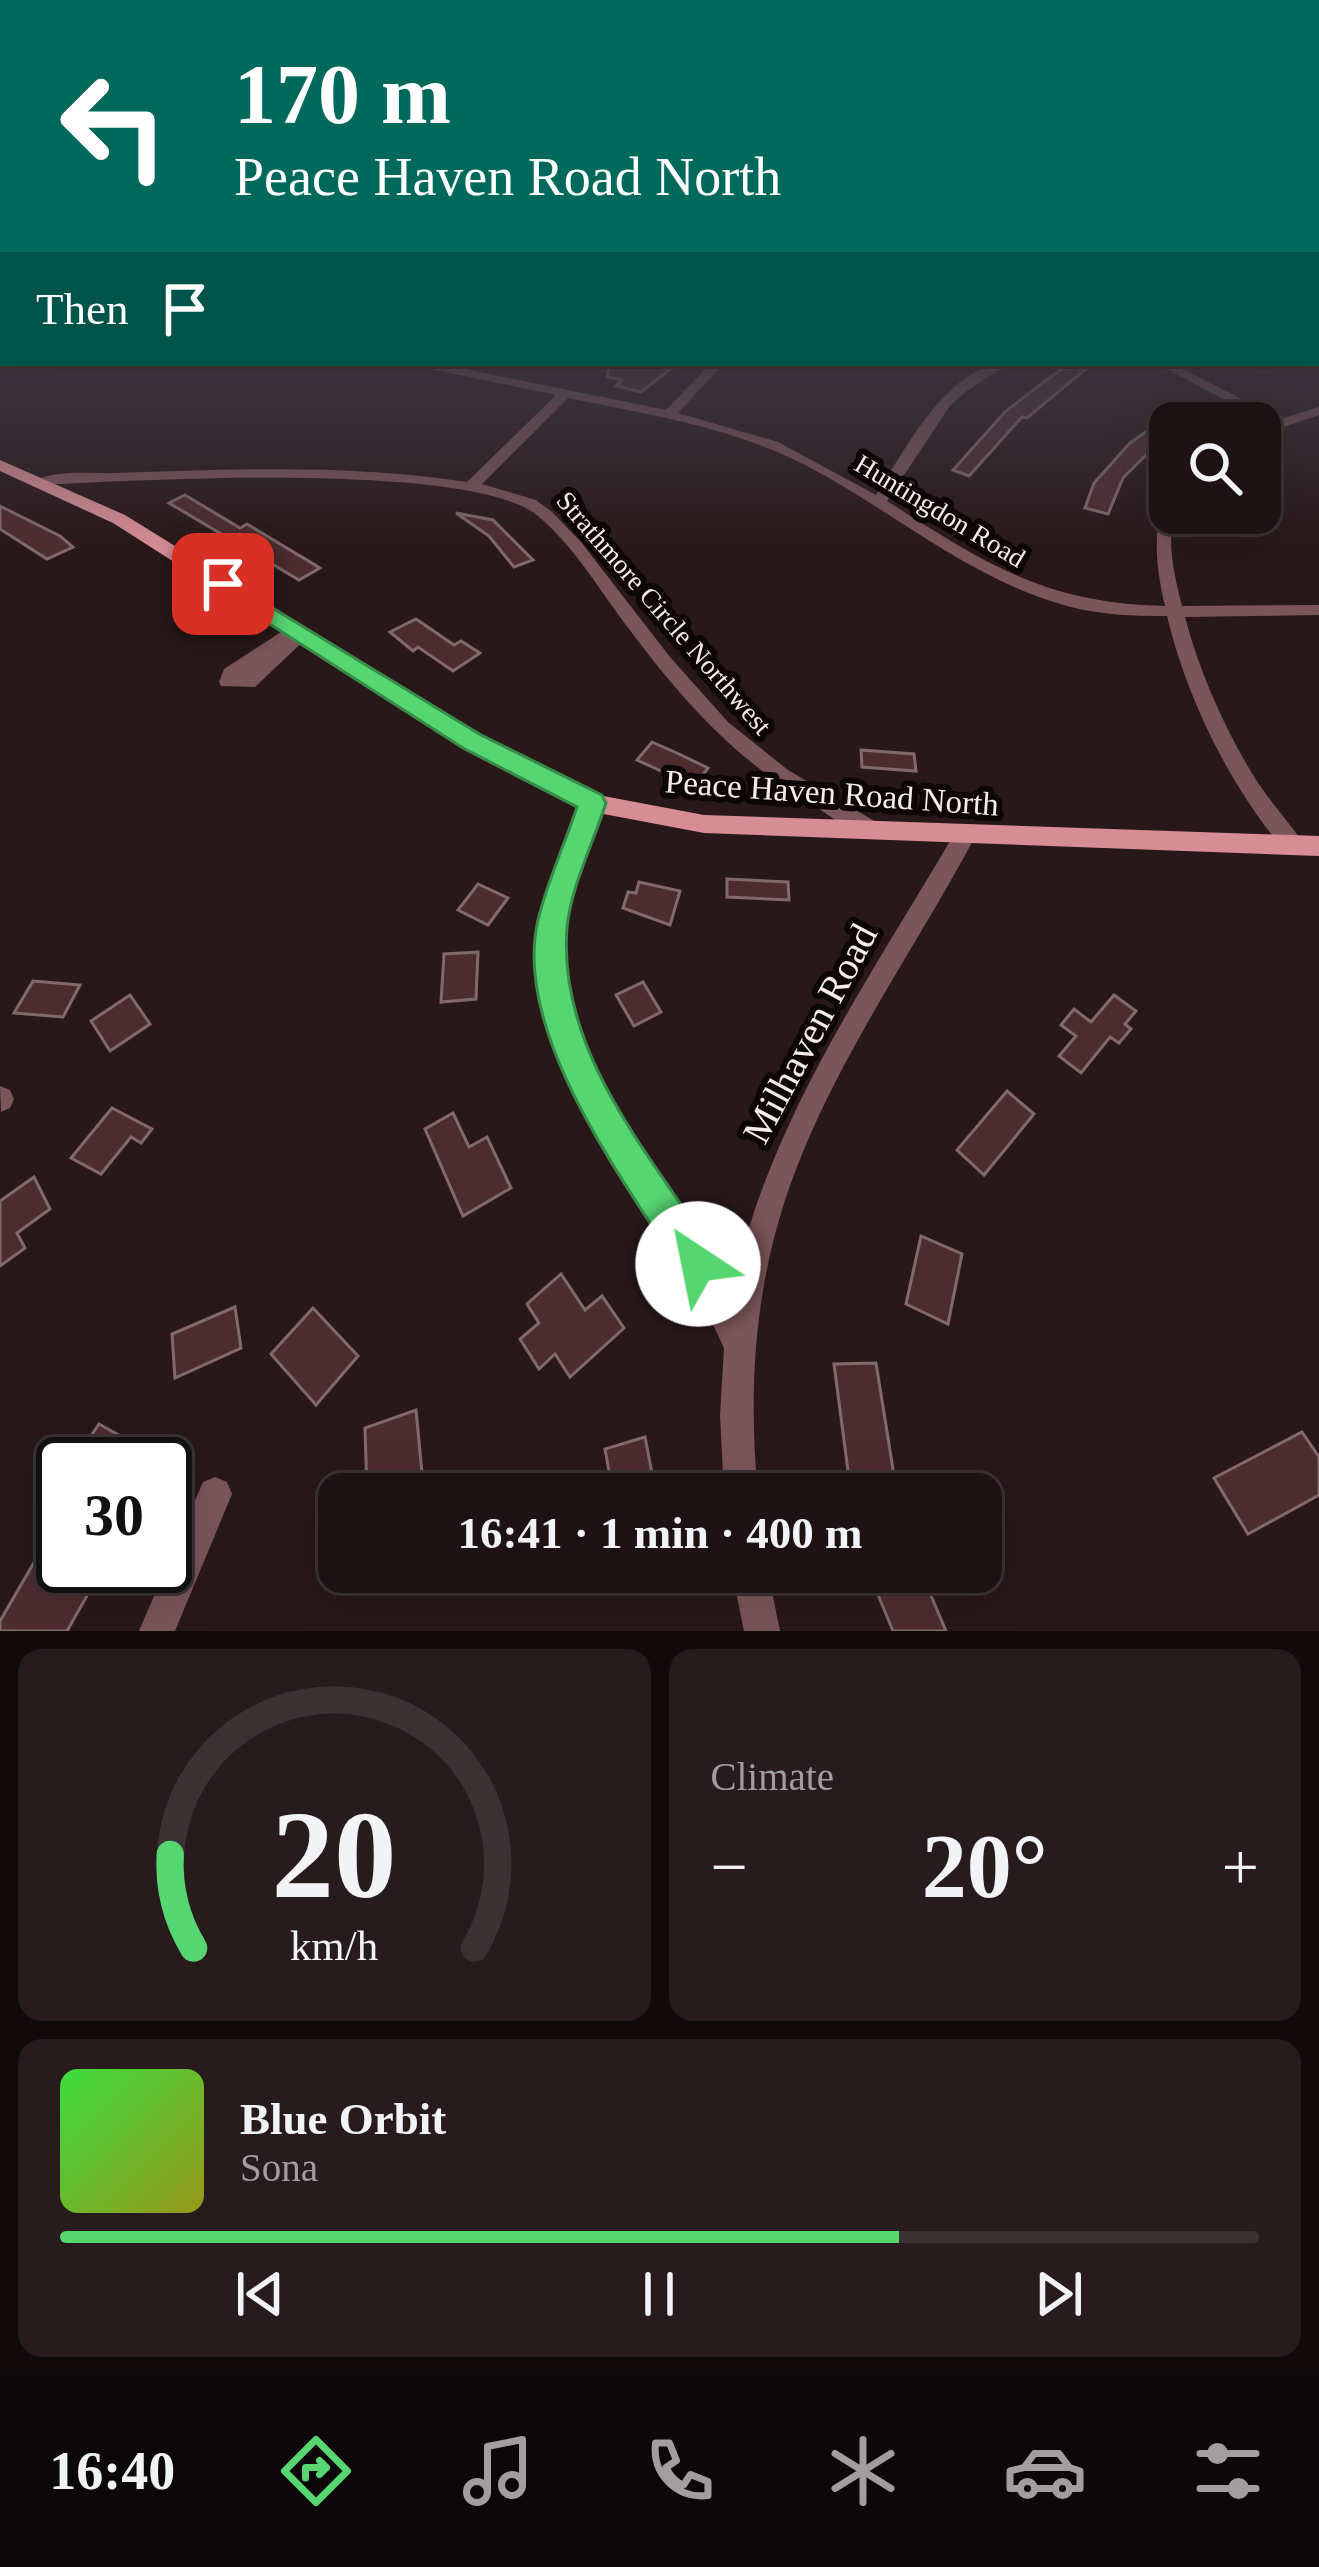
<!DOCTYPE html>
<meta charset="utf-8">
<style>
body{margin:0;font-family:"Times New Roman",serif;background:#271b1d;color:#f1f3f6;height:100vh;display:flex;flex-direction:column;font-size:45px;white-space:nowrap}
*{box-sizing:border-box;margin:0}
p{font-size:39px;color:#a19ea0}
.icon{flex:none;width:66px;height:66px;fill:none;stroke:currentColor;stroke-width:2;stroke-linecap:round;stroke-linejoin:round}
.map{position:relative;height:1631px;overflow:hidden}
.sheet{display:flex;flex-direction:column;gap:18px;padding:18px;background:#110a0b;flex:1}
.sheet>*{flex:none}
.banner{position:absolute;left:0px;top:0px;width:1320px;height:366px;box-shadow:0 12px 48px #0002,0 0 0 3px #3c3234;background:#00695c;color:#fff;overflow:hidden}
.tools{position:absolute;left:1149px;top:402px;display:grid;gap:24px}
.tools a{display:grid;place-items:center;width:132px;height:132px;border-radius:24px;background:#1f1214;box-shadow:0 12px 48px #0002,0 0 0 3px #3c3234;font-size:60px}
.speed{position:absolute;left:36px;top:1437px;display:flex;gap:24px;font-size:60px;font-weight:700;text-align:center}
.speed>*{display:grid;place-content:center;width:156px;height:156px;border-radius:50%;background:#1f1214;box-shadow:0 12px 48px #0002,0 0 0 3px #3c3234;line-height:1}
.speed .limit{border:6px solid #111;border-radius:18px;background:#fff;color:#111}
.pin{position:absolute;display:grid;place-items:center;width:102px;height:102px;color:#fff;margin:-51px;border-radius:24px;box-shadow:0 6px 18px #0006}
.me{position:absolute;width:132px;margin:-66px;rotate:326deg;stroke-linejoin:round;filter:drop-shadow(0 0 9px #0008)}
.turn{display:flex;align-items:center;gap:42px;height:252px;padding:0 36px;font-size:54px}
.turn .icon{width:156px;height:156px;stroke-width:2.5}
.turn b{display:block;font-size:84px;line-height:102px}
.then{display:flex;align-items:center;height:114px;padding:0 36px;background:#0003;gap:24px;font-size:45px}
.big{font-size:90px;font-weight:700;line-height:1.1}
.sheet .widget{flex:1;display:flex;flex-direction:column;justify-content:center;gap:18px;min-width:0;padding:0 42px;border-radius:24px;background:#271b1d}
.sheet .dial{align-items:center;gap:0}
.dial svg{height:312px;overflow:visible;fill:none;stroke:#3c3234;stroke-width:7;stroke-linecap:round;text-anchor:middle}
.dial text{fill:#f1f3f6;stroke:none}
.song{display:flex;align-items:center;gap:36px}
.cover{width:144px;height:144px;border-radius:18px;background:linear-gradient(135deg,hsl(120 70% 55%),hsl(60 70% 35%))}
.played{height:12px;border-radius:6px;background:linear-gradient(90deg,#56d671 70%,#3c3234 70%)}
.keys{display:flex;justify-content:space-around;direction:ltr}
.heat{display:flex;justify-content:space-between;align-items:center;font-size:66px;direction:ltr}
.sheet .tiles{flex:1;display:grid;gap:18px;grid-template-columns:1fr 1fr}
.widget:last-child{grid-column:span 2}
.trip{position:absolute;left:318px;top:1473px;width:684px;height:120px;border-radius:24px;background:#1f1214;box-shadow:0 12px 48px #0002,0 0 0 3px #3c3234;font-weight:700;line-height:120px;text-align:center}
.menu{display:flex;height:192px;justify-content:space-around;align-items:center;background:#0c0708;color:#a19ea0}
.menu .icon{width:84px;height:84px}
.menu .current{color:#56d671}
.menu b{font-size:54px;color:#f1f3f6}
.map>svg:first-child{display:block}
</style>
<div class="map">
<svg width="1319" height="1631" viewBox="0 0 1319 1631">
<rect width="100%" height="100%" fill="#29181a"/>
<!-- building -->
<g fill="#4d2c30" stroke="#806a6c" stroke-width="3">
<polygon points="609,363 678,363 641,392 616,386 622,380 607,377"/>
<polygon points="1093,363 1027,418 1022,417 969,476 953,470 1005,412 1041,384 1062,369"/>
<polygon points="1150,429 1166,435 1123,478 1108,514 1085,508 1094,483 1130,443"/>
<polygon points="185,495 240,528 247,524 320,568 299,580 169,503"/>
<polygon points="0,506 60,536 73,547 47,559 0,529"/>
<polygon points="456,513 493,520 533,560 514,567 489,536"/>
<polygon points="416,619 454,645 461,641 480,653 453,671 418,647 413,651 390,632"/>
<polygon points="652,742 679,754 708,768 699,780 672,768 668,774 637,760"/>
<polygon points="861,750 914,754 916,771 862,767"/>
<polygon points="727,879 788,882 789,900 727,897"/>
<polygon points="639,882 680,891 670,925 623,908 628,892 636,893"/>
<polygon points="478,884 508,898 488,925 458,910"/>
<polygon points="478,952 476,999 441,1002 444,954"/>
<polygon points="33,981 80,985 63,1017 14,1013"/>
<polygon points="643,982 661,1012 634,1026 616,995"/>
<polygon points="130,995 150,1024 110,1051 91,1021"/>
<polygon points="1114,995 1136,1011 1125,1024 1131,1029 1119,1043 1110,1037 1081,1073 1059,1056 1076,1036 1061,1025 1074,1009 1091,1022"/>
<polygon points="1007,1091 1034,1114 984,1175 957,1150"/>
<polygon points="112,1108 152,1129 141,1143 131,1137 101,1174 71,1158"/>
<polygon points="453,1113 469,1147 487,1137 511,1188 463,1216 425,1129"/>
<polygon points="34,1177 50,1209 17,1233 25,1248 0,1266 0,1201"/>
<polygon points="921,1236 962,1254 948,1324 906,1304"/>
<polygon points="561,1274 585,1310 602,1296 624,1328 570,1377 555,1354 539,1369 520,1339 539,1323 527,1304"/>
<polygon points="235,1307 241,1348 175,1378 172,1334"/>
<polygon points="313,1308 358,1356 316,1405 271,1354"/>
<polygon points="876,1363 897,1494 851,1494 834,1364"/>
<polygon points="416,1410 424,1494 367,1494 365,1428"/>
<polygon points="99,1424 133,1443 120,1464 72,1464"/>
<polygon points="1302,1432 1319,1457 1319,1495 1248,1534 1214,1478"/>
<polygon points="645,1437 656,1494 613,1494 605,1449"/>
<polygon points="36,1559 92,1587 67,1631 0,1631 0,1621"/>
<polygon points="898,1572 921,1572 946,1631 893,1631 874,1585"/>
</g>
<g fill="none" stroke-linecap="round" stroke-linejoin="round">
<!-- minor -->
<g fill="#7a5559" fill-rule="evenodd">
<polygon points="1317,325 1319,326 1319,334 1317,333"/>
<rect x="0" y="332" width="3" height="8"/>
<path d="M 402,363 L 455,367 L 666,410 L 711,363 L 724,363 L 678,413 L 778,442 L 876,495 C 906,449 948,363 1010,363 L 965,392 L 949,407 L 887,501 C 986,564 1044,603 1165,606 C 1156,568 1153,536 1163,498 L 1170,494 L 1170,513 L 1174,513 C 1167,544 1174,575 1182,606 L 1319,605 L 1319,615 L 1185,617 C 1199,671 1224,727 1253,775 C 1268,800 1289,821 1304,845 L 1301,851 L 1285,851 C 1230,786 1187,700 1167,616 C 1134,616 1099,615 1067,606 C 969,579 895,512 807,466 C 732,427 650,415 568,398 L 482,484 L 536,500 L 552,512 L 581,542 L 670,657 L 728,722 L 788,770 L 876,822 L 879,828 L 876,834 C 857,838 835,819 819,809 C 738,762 685,704 629,629 C 600,591 575,547 538,516 C 473,461 137,480 43,485 L 36,481 C 55,469 93,474 117,473 C 233,469 353,464 467,482 L 556,395 Z"/>
<polygon points="1156,363 1171,363 1281,419 1319,407 1319,415 1260,435 1260,426 1269,424"/>
<polygon points="295,623 311,634 255,687 221,686 219,682 224,669"/>
<path d="M 593,795 L 603,803 L 564,924 L 566,1007 L 598,1083 L 709,1254 L 731,1297 C 766,1123 870,979 957,829 L 973,829 L 976,835 C 909,961 819,1082 779,1220 C 753,1310 749,1401 758,1494 L 724,1494 L 720,1415 L 724,1348 L 689,1274 L 580,1101 L 542,1007 L 540,924 L 583,803 Z"/>
<polygon points="0,1086 10,1090 14,1099 10,1108 1,1112"/>
<polygon points="215,1477 227,1482 232,1494 175,1631 139,1631 203,1482"/>
<polygon points="732,1572 768,1572 780,1631 744,1631"/>
</g>
<!-- major -->
<polygon fill="#d78d94" fill-rule="evenodd" points="0,460 125,515 480,735 598,795 704,815 1319,836 1319,856 704,833 593,812 464,747 113,523 0,471"/>
</g>
<!-- sky -->
<linearGradient id="sky" x2="0" y2="1"><stop stop-color="#170d0e"/><stop offset="0.59" stop-color="#433d49"/><stop offset="1" stop-color="#433d49" stop-opacity="0"/></linearGradient>
<rect width="1319" height="551" fill="url(#sky)"/>
<!-- route -->
<path fill="#56d671" stroke="#388b49" stroke-width="3" d="M 223,578 L 481,735 L 602,795 L 606,803 C 594,841 571,887 567,927 C 557,1050 648,1152 712,1250 L 718,1264 L 712,1277 L 698,1283 L 685,1277 C 627,1184 511,1034 538,920 C 547,882 565,844 577,807 L 463,748 L 215,589 L 212,584 Z"/>
<g text-anchor="middle" stroke-width="12" stroke-linejoin="round" paint-order="stroke">
<!-- far-street labels -->
<g font-size="27" fill="#f9ebec" stroke="#0d0606">
<text transform="translate(940 511) rotate(31)" y="9">Huntingdon Road</text>
<text transform="translate(664 613) rotate(49)" y="9">Strathmore Circle Northwest</text>
</g>
<!-- street labels -->
<g font-size="33" fill="#f9ebec" stroke="#0d0606">
<text transform="translate(832 792) rotate(4)" y="12">Peace Haven Road North</text>
</g>
<!-- near-street labels -->
<g font-size="39" fill="#f9ebec" stroke="#0d0606">
<text transform="translate(809 1033) rotate(-62)" y="14">Milhaven Road</text>
</g>
</g>
</svg>
<div class="tools">
<a><svg class="icon" aria-label="search" viewBox="0 0 24 24"><circle cx="10" cy="10" r="6"/><path d="M15 15l6 6"/></svg></a>
</div>
<div class="speed"><div class="limit">30</div></div>
<div class="pin" style="left:223px;top:584px;background:#d93025"><svg class="icon" aria-label="arrive" viewBox="0 0 24 24"><path d="M6 21V4h12l-3 4 3 4H6"/></svg></div>
<svg class="me" style="left:698px;top:1264px" viewBox="-20 -20 40 40"><circle r="19" fill="#fff"/><path d="M0-13L10 11 0 6-10 11z" fill="#56d671"/></svg>
<div class="trip">16:41 · 1 min · 400 m</div>
<div class="banner">
<div class="turn"><svg class="icon" aria-label="left" viewBox="0 0 24 24"><path d="M17 20v-9H6M10 6l-5 5 5 5"/></svg><div><b>170 m</b>Peace Haven Road North</div></div>
<div class="then">Then<svg class="icon" aria-label="arrive" viewBox="0 0 24 24"><path d="M6 21V4h12l-3 4 3 4H6"/></svg></div>
</div>
</div>
<section class="sheet">
<div class="tiles">
<div class="widget dial"><svg viewBox="0 0 100 80">
<path d="M14 69A42 42 0 1 1 86 69"/>
<path d="M14 69A42 42 0 0 1 8 45" stroke="#56d671"/>
<text x="50" y="56" font-size="32" font-weight="700">20</text>
<text x="50" y="72" font-size="11">km/h</text>
</svg></div>
<div class="widget"><p>Climate</p>
<div class="heat"><a>−</a><b class="big">20°</b><a>+</a></div>
</div>
<div class="widget">
<div class="song"><i class="cover"></i><div><b>Blue Orbit</b><p>Sona</p></div></div>
<div class="played"></div>
<div class="keys"><svg class="icon" aria-label="previous" viewBox="0 0 24 24"><path d="M18 5L8 12l10 7zM5 5v14"/></svg><svg class="icon" aria-label="pause" viewBox="0 0 24 24"><path d="M8 5v14M16 5v14"/></svg><svg class="icon" aria-label="next" viewBox="0 0 24 24"><path d="M6 5l10 7-10 7zM19 5v14"/></svg></div>
</div>
</div>
</section>
<nav class="menu">
<b>16:40</b>
<svg class="icon current" aria-label="directions" viewBox="0 0 24 24"><path d="M12 3l9 9-9 9-9-9zM9 14v-3h6M13 9l2 2-2 2"/></svg>
<svg class="icon" aria-label="music" viewBox="0 0 24 24"><path d="M9 18V5l10-2v13"/><circle cx="6" cy="18" r="3"/><circle cx="16" cy="16" r="3"/></svg>
<svg class="icon" aria-label="phone" viewBox="0 0 24 24"><path d="M5 4h4l2 5-3 2q2 4 5 5l2-3 5 2v4C11 20 4 13 5 4z"/></svg>
<svg class="icon" aria-label="climate" viewBox="0 0 24 24"><path d="M12 3v18M4 7l16 10M4 17L20 7"/></svg>
<svg class="icon" aria-label="car" viewBox="0 0 24 24"><path d="M5 17H2v-5l4-1 3-4h7l3 4 3 1v5h-3M9 17h6M6 11h13"/><circle cx="7" cy="17" r="2"/><circle cx="17" cy="17" r="2"/></svg>
<svg class="icon" aria-label="filters" viewBox="0 0 24 24"><path d="M4 7h16M4 17h16"/><circle cx="9" cy="7" r="2"/><circle cx="15" cy="17" r="2"/></svg>
</nav>
